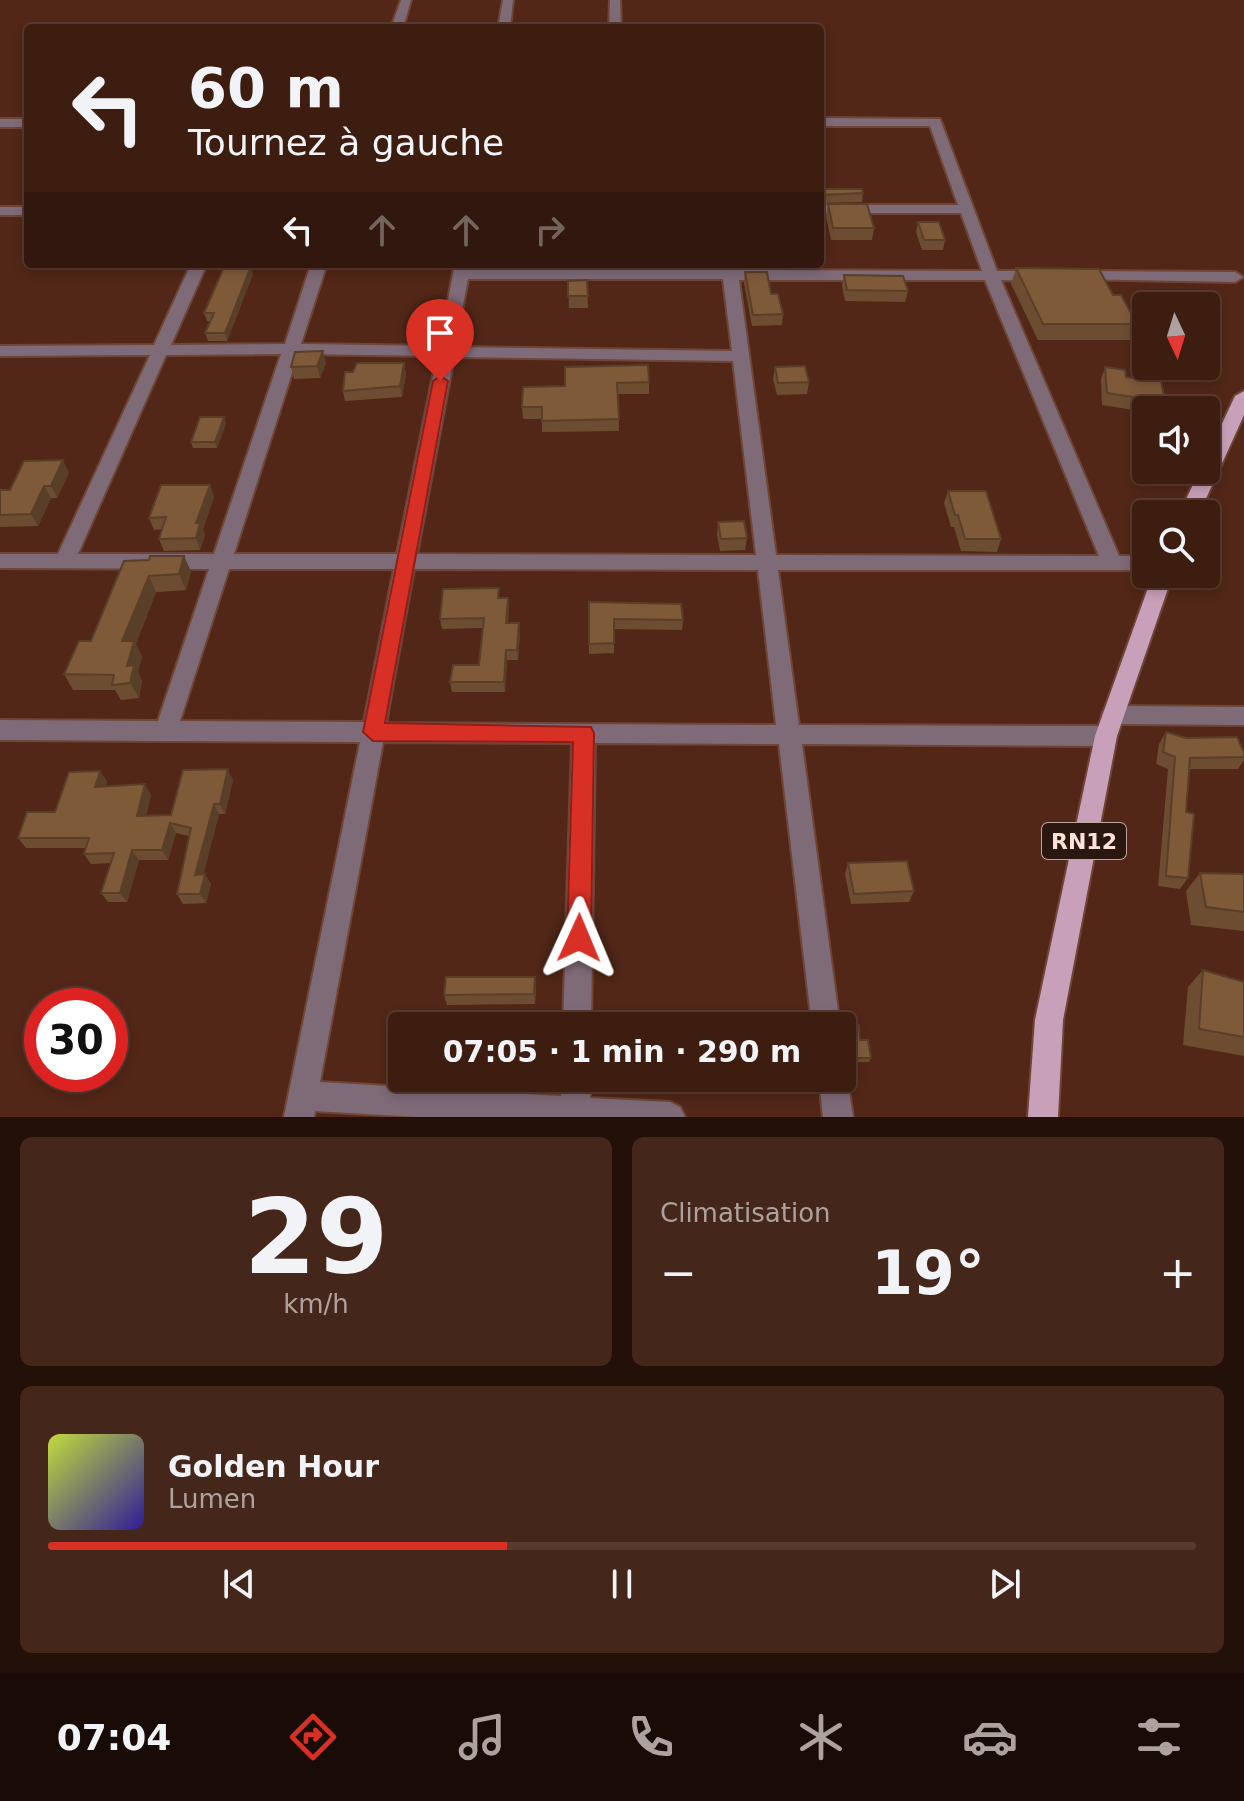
<!DOCTYPE html>
<html lang="fr">
<meta charset="utf-8">
<style>
body{margin:0;font-family:"DejaVu Sans",sans-serif;background:#45261a;color:#f1f3f6;height:100vh;display:flex;flex-direction:column;font-size:30px;white-space:nowrap}
*{box-sizing:border-box;margin:0}
p{font-size:26px;color:#ada29f}
.icon{flex:none;width:44px;height:44px;fill:none;stroke:currentColor;stroke-width:2;stroke-linecap:round;stroke-linejoin:round}
.map{position:relative;height:1117px;overflow:hidden}
.side{display:flex;flex-direction:column;gap:20px;padding:20px;background:#221009;flex:1}
.side>*{flex:none}
.guide{position:absolute;left:24px;top:24px;width:800px;height:244px;border-radius:8px;box-shadow:0 4px 12px #0003,0 0 0 2px #573b31;background:#3e1d11;color:#f1f3f6;overflow:hidden}
.needle{width:52px;rotate:176deg}
.fabs{position:absolute;left:1132px;top:292px;display:grid;gap:16px}
.fabs a{display:grid;place-items:center;width:88px;height:88px;border-radius:8px;background:#3e1d11;box-shadow:0 4px 12px #0003,0 0 0 2px #573b31;font-size:40px}
.speed{position:absolute;left:24px;top:988px;display:flex;gap:16px;font-size:40px;font-weight:700;text-align:center}
.speed>*{display:grid;place-content:center;width:104px;height:104px;border-radius:50%;background:#3e1d11;box-shadow:0 4px 12px #0003,0 0 0 2px #573b31;line-height:1}
.speed .limit{border:12px solid #d22;background:#fff;color:#111}
.pin{position:absolute;display:grid;place-items:center;width:68px;height:68px;color:#fff;margin:-82px -34px;border-radius:50% 50% 50% 0;rotate:-45deg;box-shadow:0 0 8px #0007}
.pin .icon{rotate:45deg}
.me{position:absolute;width:88px;margin:-44px;rotate:1deg;stroke-linejoin:round;filter:drop-shadow(0 0 6px #0008)}
.turn{display:flex;align-items:center;gap:28px;height:168px;padding:0 32px;font-size:36px}
.turn .icon{width:104px;height:104px;stroke-width:2.5}
.turn b{display:block;font-size:56px;line-height:68px}
.lanes{display:flex;align-items:center;height:76px;padding:0 32px;background:#0003;justify-content:center;gap:40px;direction:ltr}
.lanes .off{opacity:.35}
.big{font-size:60px;font-weight:700;line-height:1.1}
.side .tile{flex:1;display:flex;flex-direction:column;justify-content:center;gap:12px;min-width:0;padding:0 28px;border-radius:12px;background:#45261a}
.side .dial{align-items:center;gap:0}
.dial b{font-size:104px;line-height:1}
.song{display:flex;align-items:center;gap:24px}
.cover{width:96px;height:96px;border-radius:12px;background:linear-gradient(135deg,hsl(70 70% 55%),hsl(250 70% 35%))}
.played{height:8px;border-radius:4px;background:linear-gradient(90deg,#d93025 40%,#573b31 40%)}
.keys{display:flex;justify-content:space-around;direction:ltr}
.heat{display:flex;justify-content:space-between;align-items:center;font-size:44px;direction:ltr}
.side .tiles{flex:1;display:grid;gap:20px;grid-template-columns:1fr 1fr}
.tile:last-child{grid-column:span 2}
.trip{position:absolute;left:388px;top:1012px;width:468px;height:80px;border-radius:8px;background:#3e1d11;box-shadow:0 4px 12px #0003,0 0 0 2px #573b31;font-weight:700;line-height:80px;text-align:center}
.dock{display:flex;height:128px;justify-content:space-around;align-items:center;background:#190c07;color:#ada29f}
.dock .icon{width:56px;height:56px}
.dock .on{color:#d93025}
.dock b{font-size:36px;color:#f1f3f6}
.map>svg:first-child{display:block}
</style>
<div class="map">
<svg width="1244" height="1117" viewBox="0 0 1244 1117">
<rect width="100%" height="100%" fill="#522717"/>
<g fill="none" stroke-linecap="round" stroke-linejoin="round">
<!-- minor casing -->
<g stroke="#6e4536" stroke-width="4">
<g id="minor">
<polygon points="401,0 411,0 403,28 391,28"/>
<polygon points="503,0 513,0 510,28 498,28"/>
<polygon points="610,0 620,0 621,28 609,28"/>
<path d="M 820,118 L 940,119 L 997,271 L 1041,271 L 1049,276 L 1041,281 L 1001,280 L 1119,556 L 1146,556 L 1146,570 L 778,570 L 799,725 L 1106,726 L 1114,729 L 1117,736 L 1114,743 L 1106,746 L 802,744 L 840,1026 L 812,1026 L 779,744 L 595,743 L 591,1026 L 563,1026 L 572,743 L 383,742 L 320,1082 L 561,1096 L 562,1078 L 590,1078 L 590,1098 L 670,1102 L 680,1107 L 685,1117 L 416,1117 L 315,1111 L 314,1117 L 284,1117 L 360,742 L 0,740 L 0,720 L 158,721 L 209,569 L 0,568 L 0,554 L 58,554 L 150,355 L 0,356 L 0,346 L 154,345 L 191,264 L 207,264 L 171,345 L 285,344 L 311,264 L 327,264 L 301,344 L 439,346 L 455,264 L 471,264 L 470,269 L 722,270 L 721,264 L 737,264 L 737,270 L 982,271 L 961,213 L 820,213 L 820,205 L 958,205 L 930,126 L 820,126 ZM 468,279 L 723,279 L 732,351 L 455,347 ZM 739,280 L 985,280 L 1099,556 L 776,555 ZM 281,354 L 214,554 L 78,554 L 166,355 ZM 298,354 L 437,356 L 397,554 L 234,554 ZM 454,357 L 733,361 L 756,555 L 417,554 ZM 229,569 L 394,569 L 364,722 L 180,721 ZM 414,569 L 758,570 L 776,725 L 386,723 Z"/>
<rect x="0" y="119" width="28" height="8"/>
<rect x="0" y="207" width="28" height="8"/>
<polygon points="1077,271 1235,272 1243,277 1235,282 1072,279 1069,276"/>
<polygon points="1113,706 1244,707 1244,725 1113,724 1105,722 1102,715 1105,708"/>
<polygon points="842,1067 847,1078 853,1117 823,1117 819,1078 842,1078"/>
</g>
</g>
<!-- major casing -->
<g stroke="#6e4536" stroke-width="4">
<g id="major">
<polygon points="1244,391 1244,415 1199,514 1179,514 1200,470 1206,470 1206,458 1235,396"/>
<polygon points="1153,574 1173,574 1117,736 1063,1020 1058,1117 1028,1117 1035,1020 1095,736"/>
</g>
</g>
<!-- minor -->
<use href="#minor" fill="#7f6b78" fill-rule="evenodd"/>
<!-- major -->
<use href="#major" fill="#c9a0b9" fill-rule="evenodd"/>
</g>
<!-- wall -->
<g fill="#6d4d31">
<polygon points="820,175 825,189 863,193 862,202 820,203"/>
<polygon points="828,204 874,228 872,240 831,240 826,216"/>
<polygon points="918,222 945,240 943,250 922,250 916,232"/>
<polygon points="1016,268 1113,295 1137,324 1130,340 1038,340 1011,284"/>
<polygon points="745,272 783,314 782,325 752,326 744,283"/>
<polygon points="253,274 227,341 208,341 205,333 211,321 207,321 204,313"/>
<polygon points="844,275 908,291 905,302 845,301 842,286"/>
<polygon points="587,280 588,308 569,308 568,281"/>
<polygon points="326,363 320,378 294,379 291,367"/>
<polygon points="404,363 406,374 402,397 345,401 343,391 353,372"/>
<polygon points="565,367 649,382 649,394 618,394 619,431 542,432 542,419 523,419 522,407 565,386"/>
<polygon points="775,367 809,382 807,394 777,395 773,379"/>
<polygon points="1105,367 1126,377 1165,402 1161,410 1146,410 1146,412 1102,405 1101,379"/>
<polygon points="226,423 217,448 193,448 191,442"/>
<polygon points="69,473 57,498 51,498 38,526 0,527 0,490 10,490"/>
<polygon points="210,485 214,497 203,529 205,535 200,550 164,551 159,539 162,529 154,530 149,518"/>
<polygon points="948,491 1001,539 997,552 961,551 954,527 951,527 944,503"/>
<polygon points="718,522 747,538 745,550 720,551 717,534"/>
<polygon points="184,556 191,572 186,590 156,592 136,644 142,657 138,672 142,681 139,698 121,700 115,690 73,690 64,674 91,641 149,560"/>
<polygon points="500,598 509,608 508,623 520,633 518,660 507,660 505,692 452,692 450,682 479,665 483,628 442,629 440,619"/>
<polygon points="589,602 683,620 682,630 614,629 614,653 589,654"/>
<polygon points="1166,732 1244,752 1244,760 1238,769 1189,769 1186,812 1188,878 1180,889 1158,886 1168,769 1156,764 1159,744"/>
<polygon points="100,771 107,782 105,786 151,795 146,816 171,815 233,780 225,814 219,814 203,874 205,874 211,884 206,903 183,904 177,894 189,836 176,833 168,860 139,860 127,902 108,902 101,893 111,863 91,864 84,854 86,848 26,848 18,838 55,812"/>
<polygon points="848,863 914,891 909,902 851,904 845,874"/>
<polygon points="1200,873 1244,874 1244,931 1191,925 1186,891"/>
<polygon points="1203,970 1244,982 1244,1056 1183,1045 1188,987"/>
<polygon points="536,987 535,1004 447,1005 444,995"/>
<polygon points="842,1026 860,1040 871,1058 869,1062 843,1062"/>
</g>
<!-- shaded-wall -->
<g fill="#593f28">
<polygon points="251,266 253,274 227,341 225,333"/>
<polygon points="323,351 326,363 320,378 317,366"/>
<polygon points="404,363 406,374 402,397 400,386"/>
<polygon points="224,417 226,423 217,448 215,442"/>
<polygon points="63,460 69,473 57,498 51,486"/>
<polygon points="210,485 214,497 203,529 205,535 200,550 196,538 196,523"/>
<polygon points="44,486 51,498 38,526 31,514"/>
<polygon points="184,556 191,572 186,590 179,574"/>
<polygon points="149,576 156,592 136,644 142,657 138,672 142,681 139,698 130,683 122,641"/>
<polygon points="508,598 509,608 507,633 506,623"/>
<polygon points="519,623 520,633 518,660 517,650"/>
<polygon points="506,650 507,660 505,692 504,682"/>
<polygon points="228,769 233,780 225,814 220,804"/>
<polygon points="100,771 107,782 101,797 95,787"/>
<polygon points="145,784 151,795 143,826 137,816"/>
<polygon points="214,804 219,814 201,885 195,875"/>
<polygon points="170,823 176,833 168,860 162,850"/>
<polygon points="132,850 139,860 127,902 120,893"/>
<polygon points="205,874 211,884 206,903 200,894"/>
<polygon points="535,977 536,987 535,1004 534,994"/>
<polygon points="110,1018 114,1023 110,1038"/>
</g>
<!-- building -->
<g fill="#7f5a39" stroke="#593f28" stroke-width="2">
<polygon points="820,175 822,175 825,189 862,189 863,193 820,195"/>
<polygon points="828,204 867,204 874,228 833,228"/>
<polygon points="918,222 939,222 945,240 924,240"/>
<polygon points="251,266 225,333 205,333 214,313 204,313 224,267"/>
<polygon points="1016,268 1099,269 1113,295 1121,295 1137,324 1043,324"/>
<polygon points="745,272 767,272 771,294 778,294 783,314 753,315"/>
<polygon points="844,275 903,276 908,291 847,290"/>
<polygon points="587,280 588,296 568,296 568,281"/>
<polygon points="1152,300 1169,300 1173,306 1155,306"/>
<polygon points="323,351 317,366 291,367 295,352"/>
<polygon points="357,363 404,363 400,386 343,391 345,372 353,372"/>
<polygon points="648,365 649,382 617,383 619,419 542,421 542,407 522,407 523,387 565,386 565,367"/>
<polygon points="805,366 809,382 778,383 775,367"/>
<polygon points="1105,367 1125,370 1126,377 1161,381 1165,402 1107,393"/>
<polygon points="200,417 224,417 215,442 191,442"/>
<polygon points="63,460 51,486 44,486 31,514 0,515 0,490 10,490 24,461"/>
<polygon points="161,485 210,485 196,523 200,523 196,538 159,539 166,517 149,518"/>
<polygon points="948,491 986,491 1001,539 965,539 958,515 955,515"/>
<polygon points="744,521 747,538 721,539 718,522"/>
<polygon points="150,556 184,556 179,574 149,576 122,641 134,641 127,666 134,665 130,683 112,685 114,675 64,674 79,641 91,641 124,561 149,560"/>
<polygon points="499,588 498,598 508,598 506,623 519,623 517,650 506,650 504,682 450,682 453,665 479,665 484,618 440,619 443,589"/>
<polygon points="589,602 681,604 683,620 614,619 614,643 589,644"/>
<polygon points="1166,732 1186,738 1237,737 1244,752 1244,757 1190,758 1186,812 1194,814 1188,878 1166,876 1175,757 1163,752"/>
<polygon points="228,769 220,804 214,804 195,875 205,874 200,894 177,894 191,828 170,823 162,850 132,850 120,893 101,893 114,853 84,854 89,838 18,838 27,812 55,812 69,772 100,771 95,787 145,784 137,816 171,815 183,770"/>
<polygon points="907,861 914,891 854,894 848,863"/>
<polygon points="1200,873 1244,874 1244,912 1206,907"/>
<polygon points="1203,970 1244,982 1244,1037 1199,1029"/>
<polygon points="446,977 535,977 534,994 444,995"/>
<polygon points="841,1025 859,1025 860,1040 868,1040 871,1058 845,1058"/>
</g>
<!-- route -->
<polygon fill="#d93025" stroke="#8d1f18" stroke-width="2" points="440,376 448,381 385,723 591,727 594,733 591,938 588,946 579,950 571,946 567,938 573,742 373,741 363,732 433,381"/>
<g text-anchor="middle" stroke-width="6" stroke-linejoin="round" paint-order="stroke">
<!-- shield labels -->
<rect fill="#2a1710" stroke="#bea59c" stroke-width="2" x="1042" y="823" width="84" height="36" rx="6"/>
<g font-size="22" font-weight="bold" fill="#fee2d8">
<text x="1084" y="849">RN12</text>
</g>
</g>
</svg>
<div class="fabs">
<a><svg class="needle" viewBox="-14 -14 28 28"><path d="M0-13l5 13h-10z" fill="#e53935"/><path d="M0 13l5-13h-10z" fill="#ada29f"/></svg></a>
<a><svg class="icon" aria-label="sound" viewBox="0 0 24 24"><path d="M4 9h4l5-4v14l-5-4H4zM17 9q2 3 0 6"/></svg></a>
<a><svg class="icon" aria-label="search" viewBox="0 0 24 24"><circle cx="10" cy="10" r="6"/><path d="M15 15l6 6"/></svg></a>
</div>
<div class="speed"><div class="limit">30</div></div>
<div class="pin" style="left:440px;top:381px;background:#d93025"><svg class="icon" aria-label="arrive" viewBox="0 0 24 24"><path d="M6 21V4h12l-3 4 3 4H6"/></svg></div>
<svg class="me" style="left:579px;top:938px" viewBox="-20 -20 40 40"><path d="M0-17L14 15 0 8-14 15z" fill="#d93025" stroke="#fff" stroke-width="4"/></svg>
<div class="trip">07:05 · 1 min · 290 m</div>
<div class="guide">
<div class="turn"><svg class="icon" aria-label="left" viewBox="0 0 24 24"><path d="M17 20v-9H6M10 6l-5 5 5 5"/></svg><div><b>60 m</b>Tournez à gauche</div></div>
<div class="lanes"><svg class="icon" aria-label="left" viewBox="0 0 24 24"><path d="M17 20v-9H6M10 6l-5 5 5 5"/></svg><svg class="icon off" aria-label="ahead" viewBox="0 0 24 24"><path d="M12 20V5M6 11l6-6 6 6"/></svg><svg class="icon off" aria-label="ahead" viewBox="0 0 24 24"><path d="M12 20V5M6 11l6-6 6 6"/></svg><svg class="icon off" aria-label="right" viewBox="0 0 24 24"><path d="M7 20v-9h11M14 6l5 5-5 5"/></svg></div>
</div>
</div>
<section class="side">
<div class="tiles">
<div class="tile dial"><b>29</b><p>km/h</p></div>
<div class="tile"><p>Climatisation</p>
<div class="heat"><a>−</a><b class="big">19°</b><a>+</a></div>
</div>
<div class="tile">
<div class="song"><i class="cover"></i><div><b>Golden Hour</b><p>Lumen</p></div></div>
<div class="played"></div>
<div class="keys"><svg class="icon" aria-label="previous" viewBox="0 0 24 24"><path d="M18 5L8 12l10 7zM5 5v14"/></svg><svg class="icon" aria-label="pause" viewBox="0 0 24 24"><path d="M8 5v14M16 5v14"/></svg><svg class="icon" aria-label="next" viewBox="0 0 24 24"><path d="M6 5l10 7-10 7zM19 5v14"/></svg></div>
</div>
</div>
</section>
<nav class="dock">
<b>07:04</b>
<svg class="icon on" aria-label="directions" viewBox="0 0 24 24"><path d="M12 3l9 9-9 9-9-9zM9 14v-3h6M13 9l2 2-2 2"/></svg>
<svg class="icon" aria-label="music" viewBox="0 0 24 24"><path d="M9 18V5l10-2v13"/><circle cx="6" cy="18" r="3"/><circle cx="16" cy="16" r="3"/></svg>
<svg class="icon" aria-label="phone" viewBox="0 0 24 24"><path d="M5 4h4l2 5-3 2q2 4 5 5l2-3 5 2v4C11 20 4 13 5 4z"/></svg>
<svg class="icon" aria-label="climate" viewBox="0 0 24 24"><path d="M12 3v18M4 7l16 10M4 17L20 7"/></svg>
<svg class="icon" aria-label="car" viewBox="0 0 24 24"><path d="M5 17H2v-5l4-1 3-4h7l3 4 3 1v5h-3M9 17h6M6 11h13"/><circle cx="7" cy="17" r="2"/><circle cx="17" cy="17" r="2"/></svg>
<svg class="icon" aria-label="filters" viewBox="0 0 24 24"><path d="M4 7h16M4 17h16"/><circle cx="9" cy="7" r="2"/><circle cx="15" cy="17" r="2"/></svg>
</nav>
